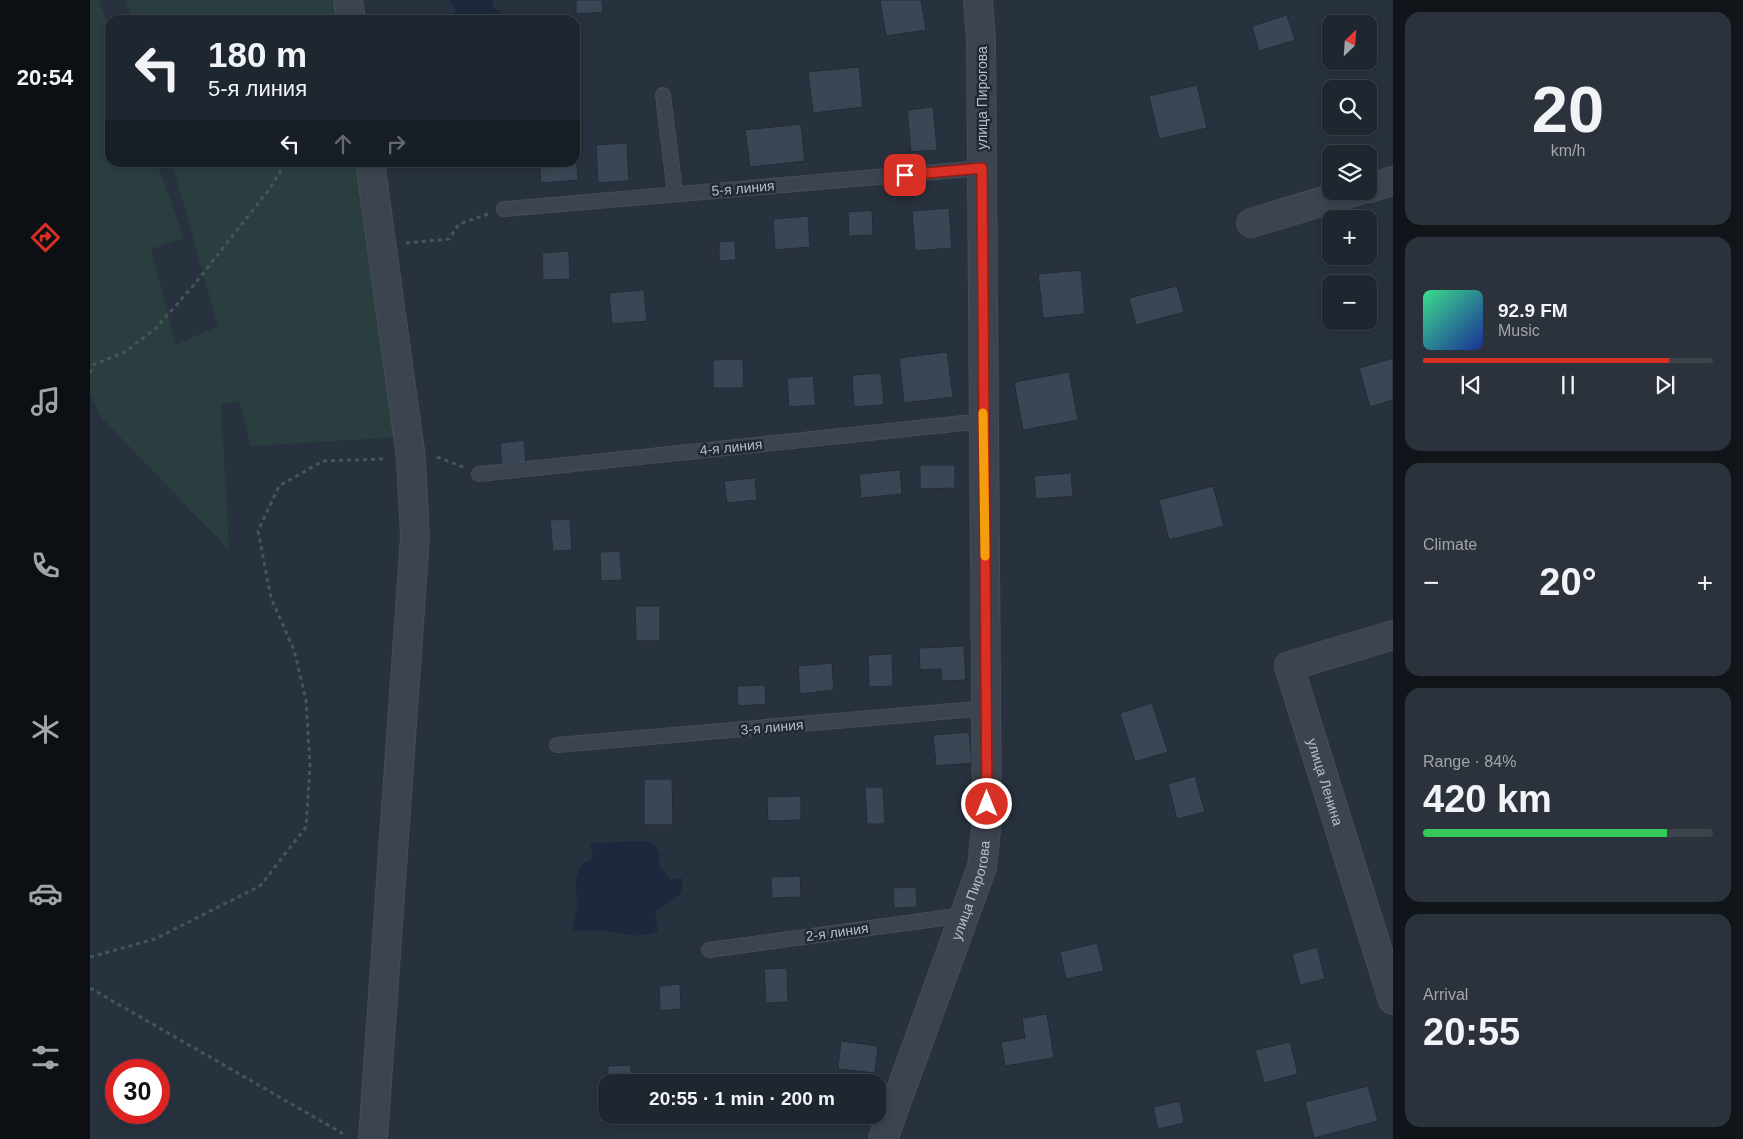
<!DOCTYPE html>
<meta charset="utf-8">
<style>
body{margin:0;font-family:Helvetica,sans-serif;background:#2b323b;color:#f1f3f6;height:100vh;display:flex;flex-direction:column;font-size:19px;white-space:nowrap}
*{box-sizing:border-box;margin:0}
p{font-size:16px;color:#a1a5aa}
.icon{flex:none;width:28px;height:28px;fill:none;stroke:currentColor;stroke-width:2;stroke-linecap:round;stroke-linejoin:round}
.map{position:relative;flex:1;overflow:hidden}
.panel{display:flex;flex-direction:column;gap:12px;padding:12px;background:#10151a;width:350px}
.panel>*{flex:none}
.top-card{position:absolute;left:15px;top:15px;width:475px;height:152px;border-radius:15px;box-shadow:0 2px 8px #0003,0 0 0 1px #3c434b;background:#1e262f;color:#f1f3f6;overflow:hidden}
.needle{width:32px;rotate:25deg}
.fabs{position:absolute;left:1232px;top:15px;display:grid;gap:10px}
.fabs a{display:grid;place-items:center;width:55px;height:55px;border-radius:10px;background:#1e262f;box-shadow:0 2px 8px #0003,0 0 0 1px #3c434b;font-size:25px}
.speed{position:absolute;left:15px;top:1059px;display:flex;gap:10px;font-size:25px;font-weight:700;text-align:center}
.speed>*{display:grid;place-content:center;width:65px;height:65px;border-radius:50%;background:#1e262f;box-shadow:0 2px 8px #0003,0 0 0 1px #3c434b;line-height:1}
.speed .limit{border:8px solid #d22;background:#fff;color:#111}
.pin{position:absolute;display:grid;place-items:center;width:42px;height:42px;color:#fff;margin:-21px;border-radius:10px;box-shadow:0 2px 8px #0006}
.me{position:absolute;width:55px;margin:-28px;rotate:0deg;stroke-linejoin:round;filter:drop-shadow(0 0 4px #0008)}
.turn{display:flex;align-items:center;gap:18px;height:105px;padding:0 20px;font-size:22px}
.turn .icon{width:65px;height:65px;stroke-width:2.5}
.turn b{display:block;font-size:35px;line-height:42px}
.lanes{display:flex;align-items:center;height:48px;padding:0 20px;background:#0003;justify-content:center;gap:25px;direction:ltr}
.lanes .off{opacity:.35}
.big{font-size:38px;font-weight:700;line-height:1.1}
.panel .widget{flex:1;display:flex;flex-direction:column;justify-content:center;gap:8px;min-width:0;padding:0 18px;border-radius:15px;background:#2b323b}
.panel .dial{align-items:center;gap:0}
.dial b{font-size:65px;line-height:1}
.song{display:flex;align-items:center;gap:15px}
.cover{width:60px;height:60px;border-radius:8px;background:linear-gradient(135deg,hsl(150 70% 55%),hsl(230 70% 35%))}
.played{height:5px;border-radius:2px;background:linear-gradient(90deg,#d93025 85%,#3c434b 85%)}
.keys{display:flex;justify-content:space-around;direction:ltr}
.heat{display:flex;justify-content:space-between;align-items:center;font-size:28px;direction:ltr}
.charge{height:8px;border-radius:4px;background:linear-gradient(90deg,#34c759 84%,#3c434b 0)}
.trip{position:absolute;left:508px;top:1074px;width:288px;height:50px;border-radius:15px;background:#1e262f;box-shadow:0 2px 8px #0003,0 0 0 1px #3c434b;font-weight:700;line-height:50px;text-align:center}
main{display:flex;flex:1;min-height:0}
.tabs{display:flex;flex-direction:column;width:90px;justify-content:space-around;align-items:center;background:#0c0f13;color:#a1a5aa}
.tabs .icon{width:35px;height:35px}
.tabs .current{color:#d93025}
.tabs b{font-size:22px;color:#f1f3f6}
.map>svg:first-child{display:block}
</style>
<main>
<nav class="tabs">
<b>20:54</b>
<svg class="icon current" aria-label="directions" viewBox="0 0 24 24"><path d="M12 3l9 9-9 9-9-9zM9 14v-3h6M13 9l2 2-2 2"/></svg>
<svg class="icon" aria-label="music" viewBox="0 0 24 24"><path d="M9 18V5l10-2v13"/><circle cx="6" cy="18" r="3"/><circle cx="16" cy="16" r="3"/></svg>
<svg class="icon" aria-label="phone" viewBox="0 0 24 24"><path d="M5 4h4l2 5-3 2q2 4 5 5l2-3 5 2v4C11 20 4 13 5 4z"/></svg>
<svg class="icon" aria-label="climate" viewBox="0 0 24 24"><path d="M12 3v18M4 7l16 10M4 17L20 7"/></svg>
<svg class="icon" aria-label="car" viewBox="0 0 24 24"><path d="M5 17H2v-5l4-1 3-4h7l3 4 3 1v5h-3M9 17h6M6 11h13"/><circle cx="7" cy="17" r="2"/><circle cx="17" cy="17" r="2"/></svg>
<svg class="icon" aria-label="filters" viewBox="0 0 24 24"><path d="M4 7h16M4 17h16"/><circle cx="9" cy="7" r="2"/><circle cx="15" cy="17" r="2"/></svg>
</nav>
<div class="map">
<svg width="1303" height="1139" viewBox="0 0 1303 1139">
<rect width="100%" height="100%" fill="#28323f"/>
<!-- green -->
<g fill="#2a3e40">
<polygon points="0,0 9,0 20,30 20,162 67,163 94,238 61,249 86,345 128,326 82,163 291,163 328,436 161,446 149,401 131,404 139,550 12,418 0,394"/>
<polygon points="36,0 269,0 271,20 42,20"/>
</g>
<!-- water -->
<g fill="#1c293c">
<polygon points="359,0 403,0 402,6 411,14 413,20 356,20 356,16 366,12"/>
<path d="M 554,841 L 563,843 L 570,852 L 569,865 L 580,880 L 592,878 L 592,893 L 565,912 L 568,930 C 551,941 533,932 514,931 C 503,930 494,933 483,930 L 487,906 L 486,877 L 492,863 L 500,861 L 503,854 L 499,843 Z"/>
</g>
<!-- building -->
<g fill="#3b4654" stroke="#232b36">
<polygon points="486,0 512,0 513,12 486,14"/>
<polygon points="790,0 831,0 836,30 796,36"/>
<polygon points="1197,15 1205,40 1169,51 1162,26"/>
<polygon points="769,67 773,107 723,113 718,72"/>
<polygon points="1107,85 1117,128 1069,139 1059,96"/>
<polygon points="843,107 847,150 821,152 817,110"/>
<polygon points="711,124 715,161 660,167 655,130"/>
<polygon points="485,141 488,180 451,183 449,162 485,162"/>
<polygon points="537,143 539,181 508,183 506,145"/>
<polygon points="859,208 862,248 825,251 822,211"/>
<polygon points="782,210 783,235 759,236 758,212"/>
<polygon points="718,216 720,247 685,250 683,219"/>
<polygon points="645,241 646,260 629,261 629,242"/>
<polygon points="479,251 480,279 453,280 452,253"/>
<polygon points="991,270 995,314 953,318 948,274"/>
<polygon points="1087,286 1094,312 1046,325 1039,298"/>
<polygon points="554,290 557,321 522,324 519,293"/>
<polygon points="857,352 863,397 814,403 809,358"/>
<polygon points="1303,358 1303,400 1280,407 1269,368"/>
<polygon points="653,359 654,388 623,388 623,360"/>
<polygon points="979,372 988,420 933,430 924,382"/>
<polygon points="791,373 794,405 764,407 762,375"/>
<polygon points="723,376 726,405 699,407 697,378"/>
<polygon points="434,440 436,462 412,464 410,443"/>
<polygon points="830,465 865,465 865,488 830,489"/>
<polygon points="810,470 812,494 771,498 769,474"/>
<polygon points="981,473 983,496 946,499 944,476"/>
<polygon points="665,478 667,500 637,503 634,481"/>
<polygon points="1123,486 1134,526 1079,540 1069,500"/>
<polygon points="480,519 482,550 463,551 460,520"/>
<polygon points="530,551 532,580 511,581 510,552"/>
<polygon points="545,606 570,606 570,641 546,641"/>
<polygon points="874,646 876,680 852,681 851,669 830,670 829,648"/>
<polygon points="802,654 803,686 779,687 778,655"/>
<polygon points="742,663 744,690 710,694 708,666"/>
<polygon points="675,685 676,704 648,706 647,686"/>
<polygon points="1062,703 1078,752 1045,762 1030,713"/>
<polygon points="879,732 882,763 846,766 843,735"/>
<polygon points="1105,776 1115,812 1087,819 1078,784"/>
<polygon points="554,779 582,779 583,825 554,825"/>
<polygon points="775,787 793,787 795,824 777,824"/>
<polygon points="711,796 711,820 678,821 677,797"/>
<polygon points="710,876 711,897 682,898 681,877"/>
<polygon points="826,887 827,907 804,908 803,888"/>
<polygon points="1007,943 1014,971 976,979 970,952"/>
<polygon points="1227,947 1235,979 1210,985 1202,954"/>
<polygon points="697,968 698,1002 676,1003 674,969"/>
<polygon points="590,984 591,1009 570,1011 569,986"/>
<polygon points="957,1014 964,1058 915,1066 911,1042 935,1038 932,1018"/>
<polygon points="751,1041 788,1046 785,1073 748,1069"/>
<polygon points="1200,1042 1208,1074 1174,1083 1165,1050"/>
<polygon points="541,1065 542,1082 518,1082 518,1066"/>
<polygon points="1278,1086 1288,1121 1224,1138 1215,1102"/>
<polygon points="1090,1101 1094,1123 1068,1129 1063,1107"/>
</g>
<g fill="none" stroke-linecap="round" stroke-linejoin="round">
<!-- lane casing -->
<g stroke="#464d58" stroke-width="16">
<g id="lane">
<polyline points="573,95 585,193"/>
<polyline points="414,209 892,168"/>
<polyline points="389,474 893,421"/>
<polyline points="467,745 897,708"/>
<polyline points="619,950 875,915"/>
</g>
</g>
<!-- street casing -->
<g stroke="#464d58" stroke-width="30">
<g id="street">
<polyline points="258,0 261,20"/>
<polyline points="280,162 321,458 325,537 283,1139"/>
<polyline points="1279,188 1303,181"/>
<polyline points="1161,223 1267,191"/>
<path id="s1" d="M 1303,635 L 1199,666 L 1303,1000"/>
<path id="s2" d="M 793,1139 L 892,867 L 897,820 L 891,39 L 888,0"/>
</g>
</g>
<!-- path -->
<g stroke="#435658" stroke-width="3" stroke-dasharray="4 4" stroke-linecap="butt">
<polyline points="316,243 359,239 369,224 398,214"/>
<polyline points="0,373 3,365 35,352 66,328 103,286 178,191 196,162"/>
<polyline points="347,457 373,467"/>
<polyline points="0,957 65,939 170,886 216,827 220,766 216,700 204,650 181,598 168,531 189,486 233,461 295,459"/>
<polyline points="0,988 257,1136"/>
</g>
<!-- lane -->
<use href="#lane" stroke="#3c444f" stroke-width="14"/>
<!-- street -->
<use href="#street" stroke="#3c444f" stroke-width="28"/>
</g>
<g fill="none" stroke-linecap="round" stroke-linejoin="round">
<!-- route casing -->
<g stroke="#8d1f18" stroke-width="12">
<polyline id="route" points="815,175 892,168 897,804"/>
</g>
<!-- route -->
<use href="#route" stroke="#d93025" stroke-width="9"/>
<!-- slow -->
<polyline stroke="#f59e0b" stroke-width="9" points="893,413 895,556"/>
</g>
<g text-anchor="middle" stroke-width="5" stroke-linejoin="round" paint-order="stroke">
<!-- street labels -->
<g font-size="14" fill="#b9bfc9" stroke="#212934">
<text transform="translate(892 98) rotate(-90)" y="5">улица Пирогова</text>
<text transform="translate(653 188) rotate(-5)" y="5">5-я линия</text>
<text transform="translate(641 447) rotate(-6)" y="5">4-я линия</text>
<text transform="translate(682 727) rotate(-5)" y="5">3-я линия</text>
<text dy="5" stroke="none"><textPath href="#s1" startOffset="230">улица Ленина</textPath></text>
<text dy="5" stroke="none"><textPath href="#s2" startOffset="264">улица Пирогова</textPath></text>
<text transform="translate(747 932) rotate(-8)" y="5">2-я линия</text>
</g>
</g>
</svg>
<div class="fabs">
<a><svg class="needle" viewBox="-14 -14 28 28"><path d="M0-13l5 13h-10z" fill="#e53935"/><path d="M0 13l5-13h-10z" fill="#a1a5aa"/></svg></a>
<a><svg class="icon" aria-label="search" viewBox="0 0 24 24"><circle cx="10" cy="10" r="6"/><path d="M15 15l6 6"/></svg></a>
<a><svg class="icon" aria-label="layers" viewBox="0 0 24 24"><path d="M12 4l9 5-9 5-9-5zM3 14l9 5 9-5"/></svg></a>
<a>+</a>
<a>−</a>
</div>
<div class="speed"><div class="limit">30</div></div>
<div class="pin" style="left:815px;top:175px;background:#d93025"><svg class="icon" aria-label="arrive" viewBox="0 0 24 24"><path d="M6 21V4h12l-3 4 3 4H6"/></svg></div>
<svg class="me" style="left:897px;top:804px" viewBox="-20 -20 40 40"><circle r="17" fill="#d93025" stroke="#fff" stroke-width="3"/><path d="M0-11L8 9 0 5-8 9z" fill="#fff"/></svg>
<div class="trip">20:55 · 1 min · 200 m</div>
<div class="top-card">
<div class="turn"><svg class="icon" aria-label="left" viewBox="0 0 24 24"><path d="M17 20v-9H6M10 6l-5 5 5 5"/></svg><div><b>180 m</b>5-я линия</div></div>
<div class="lanes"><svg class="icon" aria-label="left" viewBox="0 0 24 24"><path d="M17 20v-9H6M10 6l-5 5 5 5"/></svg><svg class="icon off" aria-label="ahead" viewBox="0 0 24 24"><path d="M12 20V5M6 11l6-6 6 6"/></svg><svg class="icon off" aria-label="right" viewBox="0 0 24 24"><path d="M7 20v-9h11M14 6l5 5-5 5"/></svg></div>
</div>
</div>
<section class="panel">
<div class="widget dial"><b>20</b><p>km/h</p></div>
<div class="widget">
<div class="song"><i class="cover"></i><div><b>92.9 FM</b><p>Music</p></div></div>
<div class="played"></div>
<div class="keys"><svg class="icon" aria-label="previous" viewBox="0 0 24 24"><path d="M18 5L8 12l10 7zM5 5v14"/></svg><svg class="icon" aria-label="pause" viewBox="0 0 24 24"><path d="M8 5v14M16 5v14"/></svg><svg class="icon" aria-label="next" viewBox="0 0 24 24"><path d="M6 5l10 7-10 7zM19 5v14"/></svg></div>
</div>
<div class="widget"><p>Climate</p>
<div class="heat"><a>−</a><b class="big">20°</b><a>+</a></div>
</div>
<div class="widget"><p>Range · 84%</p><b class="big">420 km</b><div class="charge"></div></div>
<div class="widget"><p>Arrival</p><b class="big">20:55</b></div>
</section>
</main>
